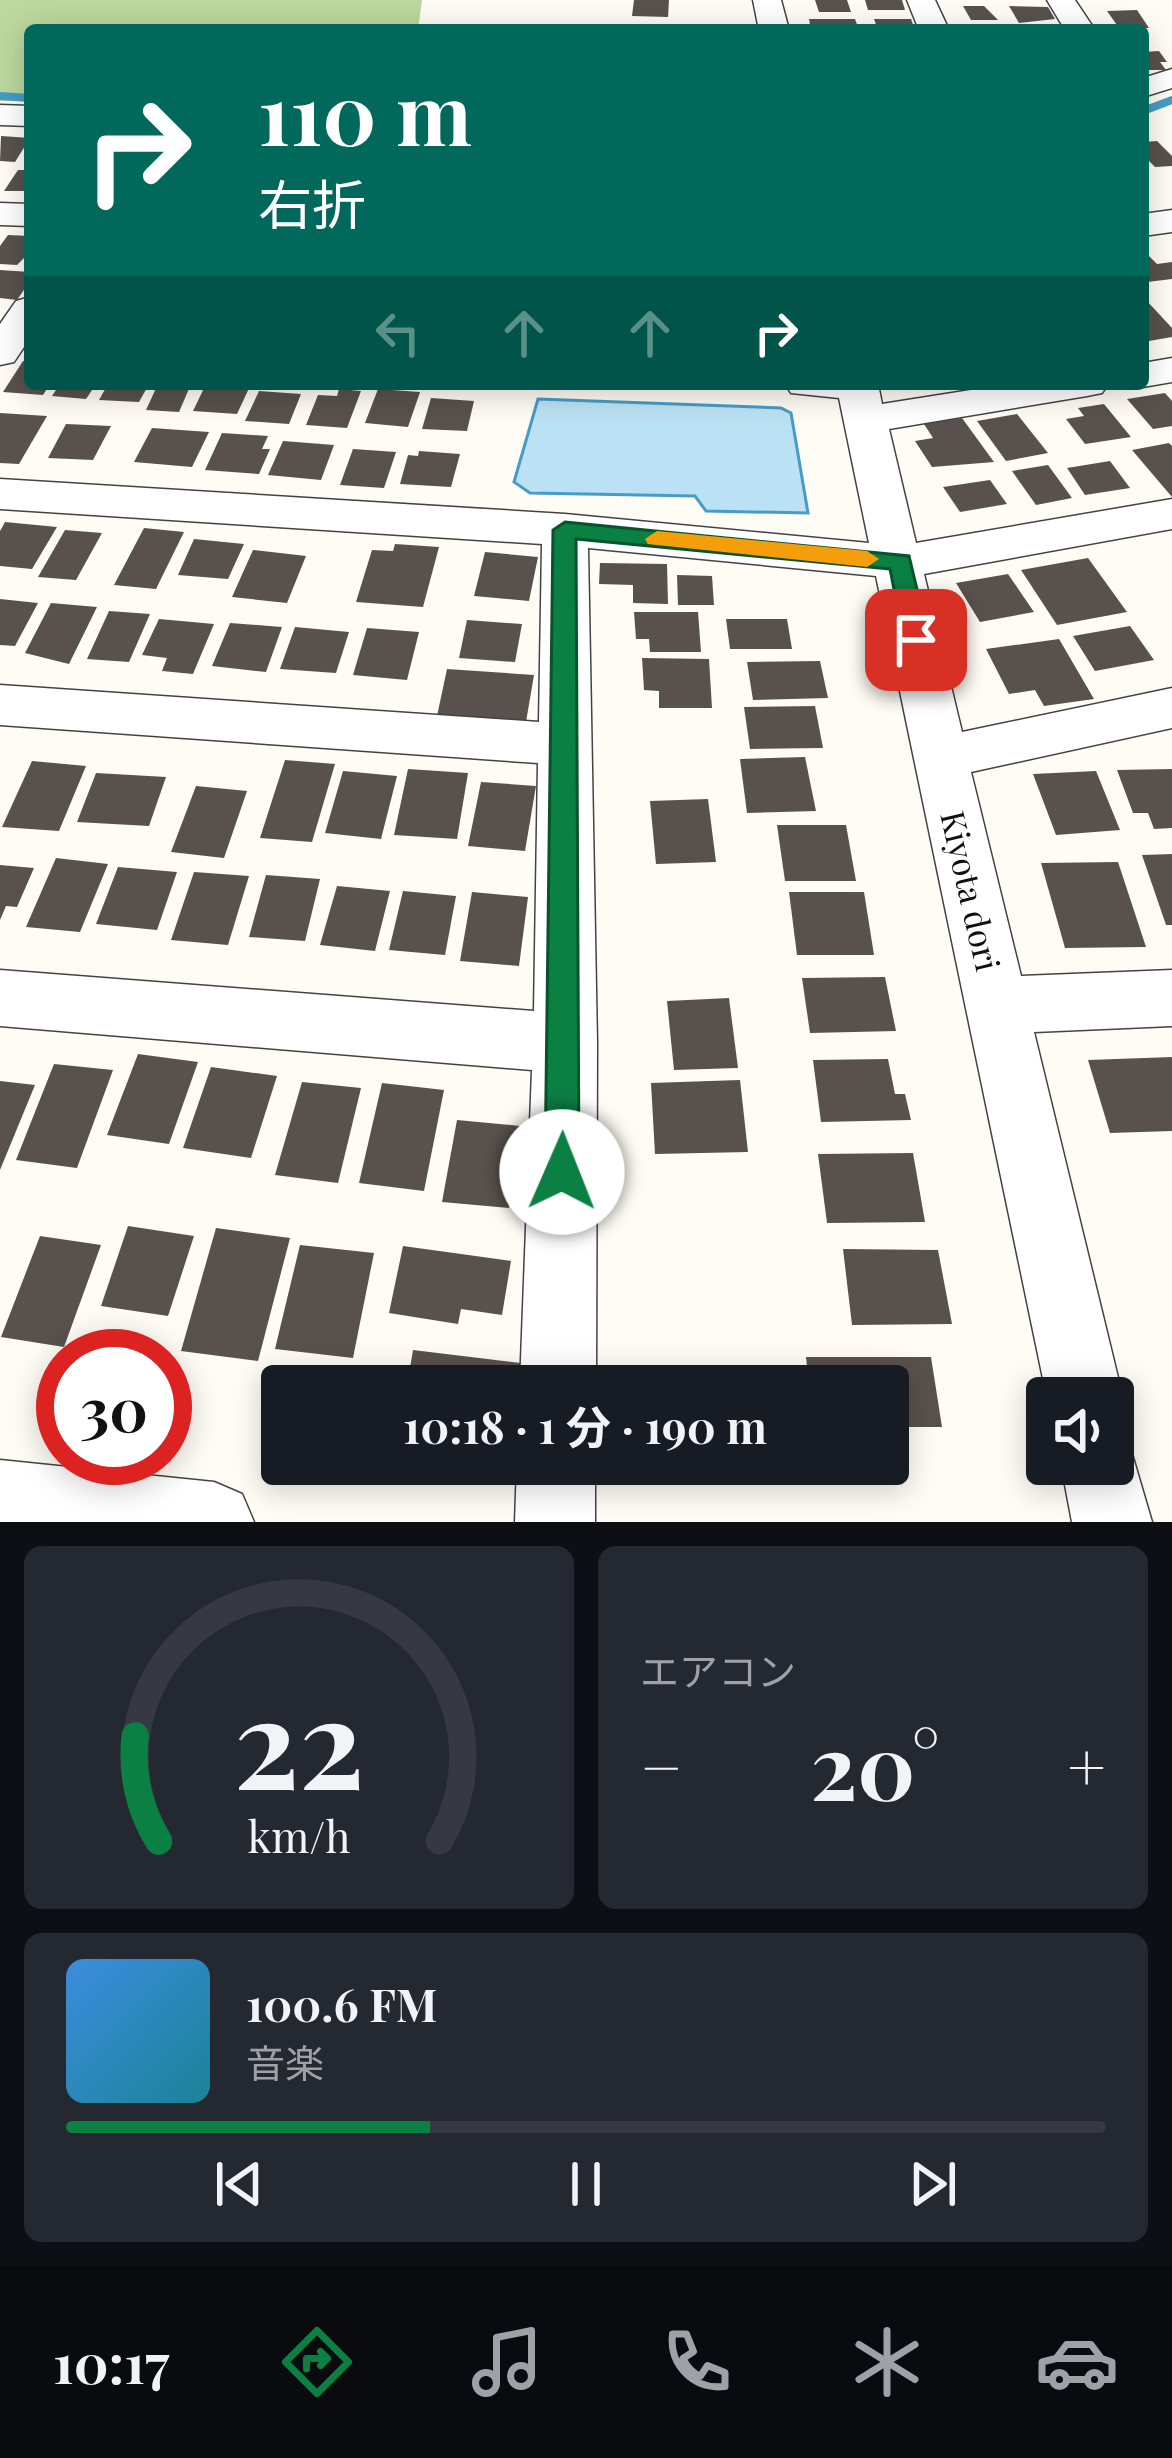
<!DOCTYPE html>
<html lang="ja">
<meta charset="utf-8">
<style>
body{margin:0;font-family:"Playfair Display","Noto Sans JP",serif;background:#242831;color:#f1f3f6;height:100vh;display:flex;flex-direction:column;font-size:45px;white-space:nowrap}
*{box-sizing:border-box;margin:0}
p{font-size:39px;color:#9ea1a6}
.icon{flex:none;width:66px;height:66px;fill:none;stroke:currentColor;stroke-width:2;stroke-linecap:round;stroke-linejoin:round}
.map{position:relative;height:1522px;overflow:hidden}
.drawer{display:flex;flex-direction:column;gap:24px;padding:24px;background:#0d0f14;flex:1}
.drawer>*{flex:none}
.banner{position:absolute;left:24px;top:24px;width:1125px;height:366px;border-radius:12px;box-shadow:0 6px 30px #0003;background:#00695c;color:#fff;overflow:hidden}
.controls{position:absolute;left:1026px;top:1377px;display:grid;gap:24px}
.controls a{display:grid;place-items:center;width:108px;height:108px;border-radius:12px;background:#171b24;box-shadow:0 6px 30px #0003;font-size:60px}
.speed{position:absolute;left:36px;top:1329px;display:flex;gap:24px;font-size:60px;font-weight:700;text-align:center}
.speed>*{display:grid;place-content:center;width:156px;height:156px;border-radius:50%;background:#171b24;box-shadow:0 6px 30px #0003;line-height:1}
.speed .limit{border:18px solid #d22;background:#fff;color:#111}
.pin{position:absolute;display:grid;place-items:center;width:102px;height:102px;color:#fff;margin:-51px;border-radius:24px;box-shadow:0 6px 18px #0006}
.me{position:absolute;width:132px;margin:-66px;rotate:1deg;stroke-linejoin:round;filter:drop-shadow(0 0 9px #0008)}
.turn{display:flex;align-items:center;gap:42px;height:252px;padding:0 36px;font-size:54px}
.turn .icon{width:156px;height:156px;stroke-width:2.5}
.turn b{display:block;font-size:84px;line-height:102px}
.lanes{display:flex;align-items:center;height:114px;padding:0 36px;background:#0003;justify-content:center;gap:60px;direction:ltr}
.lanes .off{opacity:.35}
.big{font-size:90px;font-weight:700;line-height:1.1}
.drawer .tile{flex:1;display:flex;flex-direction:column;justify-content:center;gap:18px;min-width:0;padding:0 42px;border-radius:18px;background:#242831}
.drawer .dial{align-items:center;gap:0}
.dial svg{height:312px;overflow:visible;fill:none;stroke:#363941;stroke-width:7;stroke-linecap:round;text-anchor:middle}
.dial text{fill:#f1f3f6;stroke:none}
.song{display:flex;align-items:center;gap:36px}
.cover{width:144px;height:144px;border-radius:18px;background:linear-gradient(135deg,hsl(210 70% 55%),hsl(190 70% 35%))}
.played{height:12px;border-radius:6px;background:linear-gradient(90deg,#0b8043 35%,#363941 35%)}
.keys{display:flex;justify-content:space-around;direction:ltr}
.heat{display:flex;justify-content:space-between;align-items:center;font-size:66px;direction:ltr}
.drawer .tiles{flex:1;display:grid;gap:24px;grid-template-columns:1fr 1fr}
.tile:last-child{grid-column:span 2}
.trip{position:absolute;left:261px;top:1365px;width:648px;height:120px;border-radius:12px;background:#171b24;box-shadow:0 6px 30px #0003;font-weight:700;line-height:120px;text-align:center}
.tabs{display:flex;height:192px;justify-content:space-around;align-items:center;background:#090b0e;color:#9ea1a6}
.tabs .icon{width:84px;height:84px}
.tabs .on{color:#0b8043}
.tabs b{font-size:54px;color:#f1f3f6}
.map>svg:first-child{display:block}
</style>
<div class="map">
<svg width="1172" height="1522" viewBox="0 0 1172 1522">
<rect width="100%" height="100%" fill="#fefcf4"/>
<!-- forest -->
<polygon fill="#bcd89e" points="0,0 422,0 418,30 30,30 30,101 0,101"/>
<!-- water -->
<polygon fill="#bbe2f4" stroke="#469cc7" stroke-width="3" points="538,399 781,408 791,413 808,513 706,511 695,496 530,493 514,482"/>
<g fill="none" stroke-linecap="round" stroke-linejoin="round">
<!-- stream -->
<g stroke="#469cc7" stroke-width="8">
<polyline points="0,96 30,98"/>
<polyline points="1143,111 1172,100"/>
</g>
</g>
<!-- building -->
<g fill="#59514d">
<polygon points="634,0 669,0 668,17 632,16"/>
<polygon points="815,0 847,0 851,12 819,12"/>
<polygon points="865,0 902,0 905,10 868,10"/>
<polygon points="963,6 984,6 998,20 971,20"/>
<polygon points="1009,6 1048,7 1055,19 1019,23"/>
<polygon points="1137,10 1149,28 1119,28 1107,11"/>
<polygon points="809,19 855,19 859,30 811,30"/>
<polygon points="874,19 911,19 915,30 878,30"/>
<polygon points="1159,51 1167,62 1160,62 1166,70 1143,70 1143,52"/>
<polygon points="1,136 30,138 15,162 0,161"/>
<polygon points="1157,141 1172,156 1172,166 1155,167 1143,155 1143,142"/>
<polygon points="18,170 30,170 30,191 4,191"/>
<polygon points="8,235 30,236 30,252 17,265 0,264 0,246"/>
<polygon points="1148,255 1157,264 1172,262 1172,279 1147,282 1143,256"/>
<polygon points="0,270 30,272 30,281 17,300 0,298"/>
<polygon points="1146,300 1172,328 1172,337 1143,342"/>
<polygon points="23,361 30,362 30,384 50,384 43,395 3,392"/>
<polygon points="60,384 96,384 86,399 52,396"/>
<polygon points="108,384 149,384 139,402 99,400"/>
<polygon points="158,384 191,384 179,412 146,410"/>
<polygon points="206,384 251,384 237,414 193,411"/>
<polygon points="339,389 361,391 347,428 306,425 318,395 337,396"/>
<polygon points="378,389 420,392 408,427 365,423"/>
<polygon points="259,391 301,394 289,424 245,421"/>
<polygon points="1165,393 1172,401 1172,426 1153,429 1127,399"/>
<polygon points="431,398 474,401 467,431 422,429"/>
<polygon points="1104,404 1131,437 1085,444 1066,419 1084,416 1078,408"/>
<polygon points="0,413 47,416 19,464 0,463"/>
<polygon points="1017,414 1048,453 1006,461 977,421"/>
<polygon points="962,418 994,462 932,467 915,441 933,438 924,424"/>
<polygon points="66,424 111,426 93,460 48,458"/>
<polygon points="152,428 209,432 192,467 134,462"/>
<polygon points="222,433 268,436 262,449 270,449 259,474 205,470"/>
<polygon points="283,441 334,445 321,480 268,475"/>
<polygon points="1169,443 1172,446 1172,497 1132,450"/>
<polygon points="353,449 396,452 384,488 340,485"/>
<polygon points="419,451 460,454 451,487 400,484 408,455 418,456"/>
<polygon points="1110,461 1130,488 1085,495 1067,468"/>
<polygon points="1048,465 1072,498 1036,505 1012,471"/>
<polygon points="990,480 1007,504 960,512 943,487"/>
<polygon points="5,522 57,527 32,569 0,566 0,531"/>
<polygon points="144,528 184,532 156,589 114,585"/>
<polygon points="65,530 102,533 76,580 38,577"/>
<polygon points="194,539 244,544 228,579 178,575"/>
<polygon points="395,544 439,547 423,607 356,602 372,550 393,551"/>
<polygon points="253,550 306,556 287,603 232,597"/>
<polygon points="485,552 538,557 529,601 474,596"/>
<polygon points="1088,558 1127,612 1057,625 1021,570"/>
<polygon points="600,563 667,564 668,604 633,603 633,585 599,584"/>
<polygon points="1008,574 1034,612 980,622 956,583"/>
<polygon points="677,575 712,576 714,605 678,605"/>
<polygon points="0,599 38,603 15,646 0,645"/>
<polygon points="51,603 97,607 69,664 25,653"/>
<polygon points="109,611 150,614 129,662 87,659"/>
<polygon points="634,612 698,612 701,652 650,652 649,639 636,639"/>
<polygon points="159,619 214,624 193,674 162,671 167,658 142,655"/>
<polygon points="726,619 787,619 792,649 730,649"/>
<polygon points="467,620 522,624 515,662 459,658"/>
<polygon points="230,623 282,627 266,672 212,666"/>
<polygon points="1130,626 1154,660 1095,671 1073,636"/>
<polygon points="295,627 349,632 336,673 280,669"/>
<polygon points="367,628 419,632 407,680 353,675"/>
<polygon points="1059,639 1094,699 1044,706 1035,690 1009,694 986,649"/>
<polygon points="642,658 709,659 712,708 659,708 659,691 644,690"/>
<polygon points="820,661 828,698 753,700 747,662"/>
<polygon points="447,669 534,675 526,722 437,716"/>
<polygon points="815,706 823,748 750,749 744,707"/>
<polygon points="805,757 816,811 747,813 740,759"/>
<polygon points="285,760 335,764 312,842 260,838"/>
<polygon points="32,761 86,766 59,831 2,827"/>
<polygon points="408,769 468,773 457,839 394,835"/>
<polygon points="1172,769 1172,828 1154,829 1148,813 1133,813 1117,770"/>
<polygon points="343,771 397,776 381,839 325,833"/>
<polygon points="1096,771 1120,830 1056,835 1033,774"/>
<polygon points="96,773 166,777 149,826 77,822"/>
<polygon points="481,782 536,786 525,851 468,846"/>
<polygon points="196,786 247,791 224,858 171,852"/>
<polygon points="708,799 716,862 656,864 650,801"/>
<polygon points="777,825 846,825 856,881 785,881"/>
<polygon points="1172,854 1172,925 1166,925 1142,855"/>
<polygon points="56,858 108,864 80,932 26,927"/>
<polygon points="1118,862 1146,947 1065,948 1041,863"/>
<polygon points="0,865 34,868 17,907 6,906 0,920"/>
<polygon points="118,867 177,872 157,930 96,924"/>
<polygon points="194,872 249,876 228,945 171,940"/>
<polygon points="266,875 320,879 305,941 249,937"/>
<polygon points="337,886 390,891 375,951 320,945"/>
<polygon points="403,891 456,896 445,955 389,950"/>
<polygon points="472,892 528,897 519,966 460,961"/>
<polygon points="789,892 864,892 874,955 797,955"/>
<polygon points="885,977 896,1031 810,1033 802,978"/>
<polygon points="729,998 738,1068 674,1070 667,1001"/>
<polygon points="138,1054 198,1062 169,1144 107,1135"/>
<polygon points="1172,1057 1172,1131 1110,1133 1088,1060"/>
<polygon points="888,1059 895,1094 905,1094 911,1120 821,1122 813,1060"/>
<polygon points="54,1064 113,1070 77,1168 16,1160"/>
<polygon points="211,1067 277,1076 251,1158 183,1148"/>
<polygon points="740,1080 748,1152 655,1154 651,1083"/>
<polygon points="0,1081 35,1085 0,1170"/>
<polygon points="302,1082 361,1088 338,1183 275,1175"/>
<polygon points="382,1083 444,1090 424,1191 359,1183"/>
<polygon points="457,1120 520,1126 509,1208 442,1202"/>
<polygon points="913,1153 925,1222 827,1223 818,1154"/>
<polygon points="128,1226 194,1236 168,1316 101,1306"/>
<polygon points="216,1228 290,1238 258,1361 181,1351"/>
<polygon points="40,1236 101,1245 64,1347 1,1337"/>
<polygon points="300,1245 374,1253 353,1358 275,1349"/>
<polygon points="403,1246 511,1261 502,1315 461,1309 458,1324 389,1313"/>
<polygon points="843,1249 938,1250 952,1324 852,1325"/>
<polygon points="413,1350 521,1363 518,1386 407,1386"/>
<polygon points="806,1357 931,1357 942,1427 888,1427 888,1386 809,1386"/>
</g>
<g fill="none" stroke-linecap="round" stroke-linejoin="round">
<!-- minor casing -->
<g stroke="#434343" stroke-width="3">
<g id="minor">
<polygon points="753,0 781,0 789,30 759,30"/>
<polygon points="907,0 935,0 949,30 919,30"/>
<polygon points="1047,0 1075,0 1095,30 1065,30"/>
<polygon points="1172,69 1172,88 1143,97 1143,78"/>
<polygon points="0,105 30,106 30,126 0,125"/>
<polygon points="0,203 30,204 30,226 0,225"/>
<polygon points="1172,210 1172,232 1143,236 1143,214"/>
<polygon points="30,297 30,338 14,362 0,365 0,324 16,301"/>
<polygon points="1172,358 1172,382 1143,387 1130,384 1143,384 1143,363"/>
<polygon points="785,384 878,384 882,404 1009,384 1108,384 1102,393 1087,396 889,429 916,543 1172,499 1172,529 924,574 962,732 1172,688 1172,728 971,772 1021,976 1172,970 1172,1026 1034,1032 1123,1398 1113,1421 1113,1398 1047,1398 876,576 588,548 597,1043 596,1386 520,1386 532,1070 0,1026 0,970 534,1011 538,763 0,725 0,685 539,722 542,544 0,509 0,479 565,514 869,543 839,398 791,393"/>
<polygon points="1113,1431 1127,1437 1152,1522 1072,1522 1061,1464 1113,1464"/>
<polygon points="0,1460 214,1482 242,1494 254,1522 0,1522"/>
<polygon points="517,1464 595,1464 595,1522 515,1522"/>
</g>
</g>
<!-- minor -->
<use href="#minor" fill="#fff" fill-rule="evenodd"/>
</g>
<!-- route -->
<polygon fill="#0b8043" stroke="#07532c" stroke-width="3" points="565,522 909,556 929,640 916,649 904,640 890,569 576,539 579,1172 574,1184 562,1189 550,1184 545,1172 553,530"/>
<!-- slow -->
<polygon fill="#f59e0b" points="657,531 867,551 879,559 867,567 648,544 645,539"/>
<g text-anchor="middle" stroke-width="12" stroke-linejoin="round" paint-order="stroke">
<!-- street labels -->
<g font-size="33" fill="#101010" stroke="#fff">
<text transform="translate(970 891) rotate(77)" y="12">Kiyota dori</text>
</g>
</g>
</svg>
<div class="controls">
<a><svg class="icon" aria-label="sound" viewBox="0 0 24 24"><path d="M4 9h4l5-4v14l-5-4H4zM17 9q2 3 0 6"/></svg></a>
</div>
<div class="speed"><div class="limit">30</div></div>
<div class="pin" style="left:916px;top:640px;background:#d93025"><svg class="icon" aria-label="arrive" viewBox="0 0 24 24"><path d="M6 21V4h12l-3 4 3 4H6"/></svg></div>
<svg class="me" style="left:562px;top:1172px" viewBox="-20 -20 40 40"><circle r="19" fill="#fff"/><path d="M0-13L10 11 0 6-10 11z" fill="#0b8043"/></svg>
<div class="trip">10:18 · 1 分 · 190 m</div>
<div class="banner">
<div class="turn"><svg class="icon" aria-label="right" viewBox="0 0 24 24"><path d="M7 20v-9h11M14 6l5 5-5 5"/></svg><div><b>110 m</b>右折</div></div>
<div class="lanes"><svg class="icon off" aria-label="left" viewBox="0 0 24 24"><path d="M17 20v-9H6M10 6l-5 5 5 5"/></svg><svg class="icon off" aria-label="ahead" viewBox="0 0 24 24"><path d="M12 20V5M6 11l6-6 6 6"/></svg><svg class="icon off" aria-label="ahead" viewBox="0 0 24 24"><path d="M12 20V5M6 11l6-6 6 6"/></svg><svg class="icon" aria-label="right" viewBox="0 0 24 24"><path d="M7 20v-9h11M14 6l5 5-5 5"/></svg></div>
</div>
</div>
<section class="drawer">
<div class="tiles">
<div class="tile dial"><svg viewBox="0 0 100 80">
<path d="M14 69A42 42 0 1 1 86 69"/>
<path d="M14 69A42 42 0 0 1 8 42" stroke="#0b8043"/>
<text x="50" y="56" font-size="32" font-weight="700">22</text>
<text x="50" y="72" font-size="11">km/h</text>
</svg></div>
<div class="tile"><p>エアコン</p>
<div class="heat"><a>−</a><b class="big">20°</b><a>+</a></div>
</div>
<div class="tile">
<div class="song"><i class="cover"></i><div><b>100.6 FM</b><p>音楽</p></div></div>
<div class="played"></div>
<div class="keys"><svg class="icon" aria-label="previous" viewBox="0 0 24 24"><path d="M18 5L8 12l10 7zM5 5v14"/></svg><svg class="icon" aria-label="pause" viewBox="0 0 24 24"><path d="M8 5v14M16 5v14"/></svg><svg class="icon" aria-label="next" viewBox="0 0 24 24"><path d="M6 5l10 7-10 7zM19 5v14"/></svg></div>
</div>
</div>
</section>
<nav class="tabs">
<b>10:17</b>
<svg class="icon on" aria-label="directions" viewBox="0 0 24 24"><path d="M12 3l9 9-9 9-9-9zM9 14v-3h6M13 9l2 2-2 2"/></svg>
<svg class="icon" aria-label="music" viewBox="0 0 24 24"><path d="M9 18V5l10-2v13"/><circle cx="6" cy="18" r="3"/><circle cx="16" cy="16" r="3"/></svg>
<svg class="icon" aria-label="phone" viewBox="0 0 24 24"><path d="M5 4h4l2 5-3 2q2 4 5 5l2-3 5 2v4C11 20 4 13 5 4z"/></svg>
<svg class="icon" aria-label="climate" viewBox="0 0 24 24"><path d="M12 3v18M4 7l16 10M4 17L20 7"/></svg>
<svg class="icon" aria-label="car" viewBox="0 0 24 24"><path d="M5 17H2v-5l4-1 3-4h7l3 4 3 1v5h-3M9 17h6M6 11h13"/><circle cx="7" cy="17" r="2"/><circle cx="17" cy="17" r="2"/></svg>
</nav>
